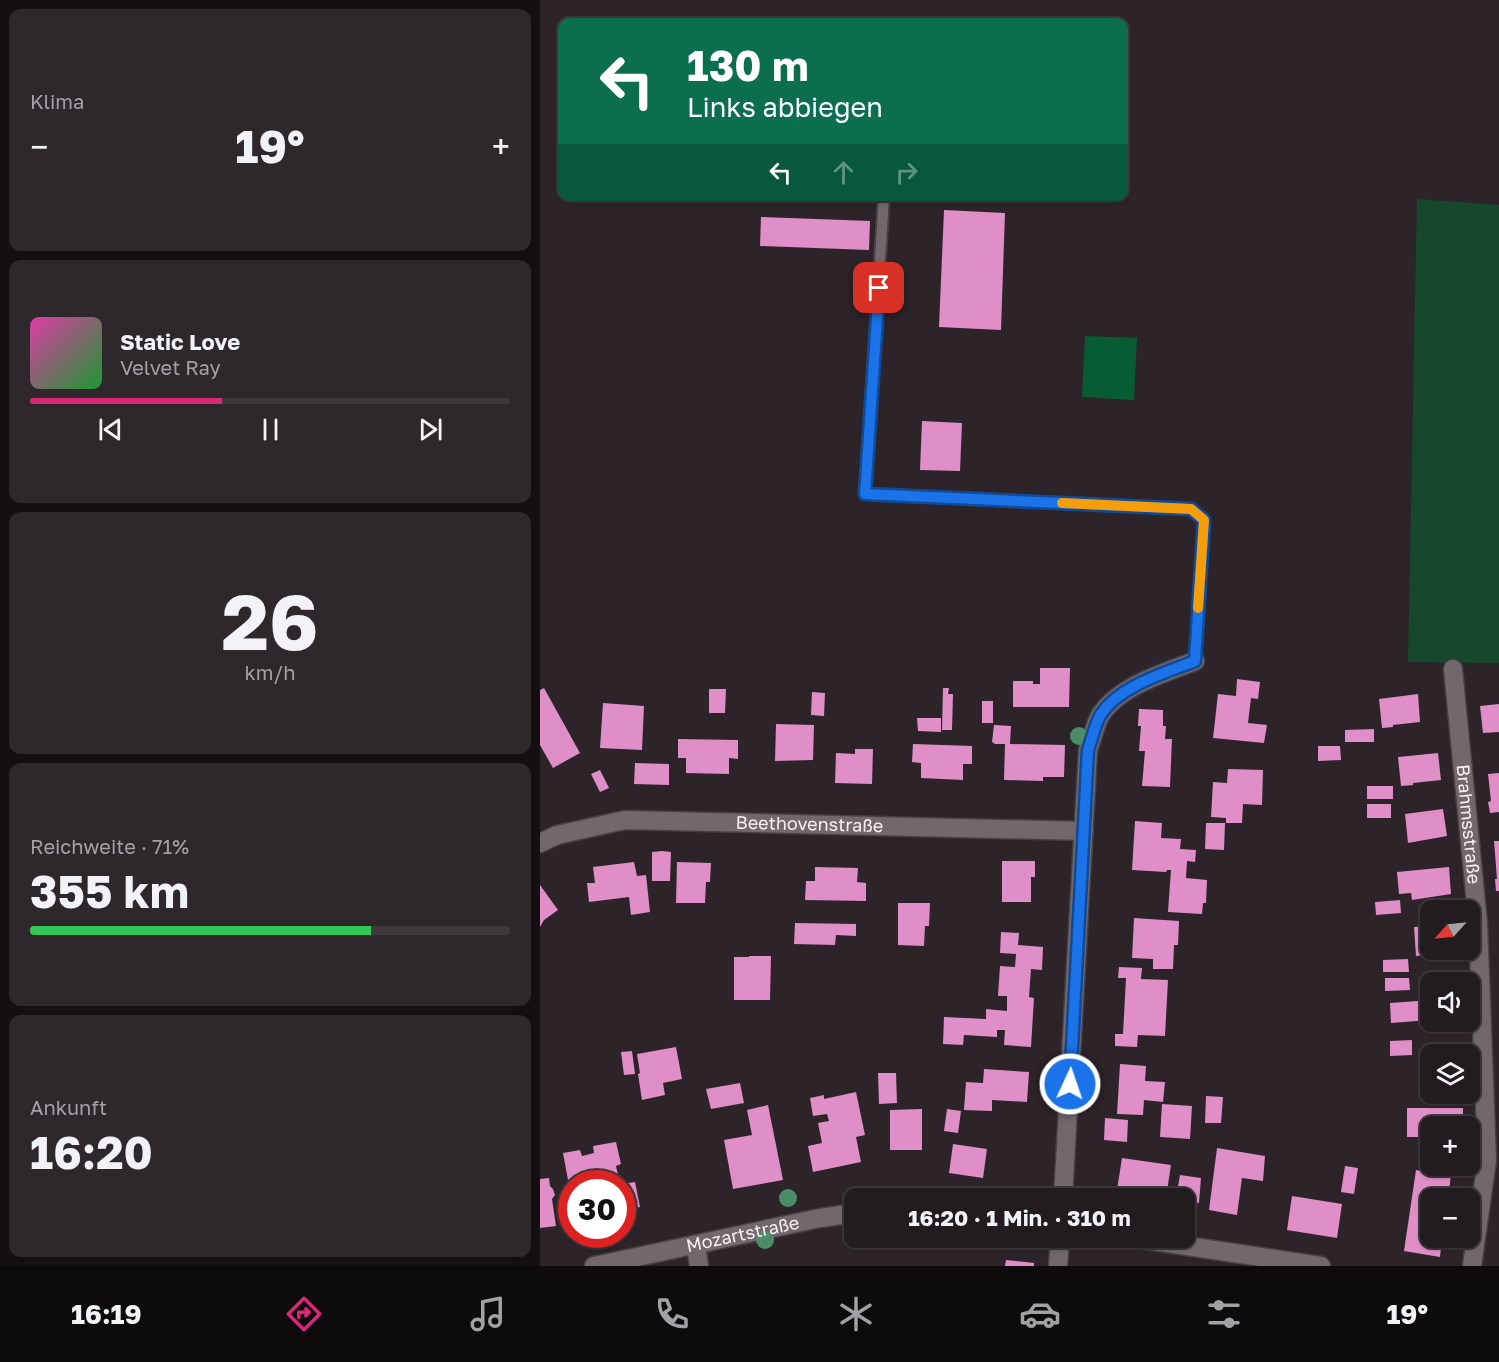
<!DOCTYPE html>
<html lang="de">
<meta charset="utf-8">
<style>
body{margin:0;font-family:"Golos Text",sans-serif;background:#2e282d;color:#f1f3f6;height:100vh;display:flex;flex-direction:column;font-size:22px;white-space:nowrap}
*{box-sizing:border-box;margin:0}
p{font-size:20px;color:#a2a1a5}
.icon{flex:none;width:33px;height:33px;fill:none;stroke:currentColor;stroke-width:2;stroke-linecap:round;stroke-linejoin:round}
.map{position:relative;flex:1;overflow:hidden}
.sheet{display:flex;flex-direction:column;gap:9px;padding:9px;background:#130f12;width:540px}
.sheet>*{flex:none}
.banner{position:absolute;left:18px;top:18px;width:570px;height:183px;border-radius:12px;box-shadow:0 2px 4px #0004,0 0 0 2px #3f393e;background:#0b6e4f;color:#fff;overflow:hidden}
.needle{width:39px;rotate:243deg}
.tools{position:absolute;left:880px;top:900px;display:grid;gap:12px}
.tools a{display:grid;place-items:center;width:60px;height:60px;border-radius:12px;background:#221b20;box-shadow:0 2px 4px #0004,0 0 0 2px #3f393e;font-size:30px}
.speed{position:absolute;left:18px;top:1170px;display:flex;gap:12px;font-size:30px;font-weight:700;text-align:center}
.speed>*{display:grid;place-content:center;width:78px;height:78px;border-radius:50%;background:#221b20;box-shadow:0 2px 4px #0004,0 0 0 2px #3f393e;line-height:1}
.speed .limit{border:9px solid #d22;background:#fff;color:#111}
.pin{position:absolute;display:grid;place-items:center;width:51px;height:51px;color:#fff;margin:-26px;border-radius:12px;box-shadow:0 3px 9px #0006}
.me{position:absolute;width:66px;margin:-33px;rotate:3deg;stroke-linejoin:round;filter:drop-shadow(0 0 4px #0008)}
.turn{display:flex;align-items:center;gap:21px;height:126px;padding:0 30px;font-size:27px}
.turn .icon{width:78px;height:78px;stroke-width:2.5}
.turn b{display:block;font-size:42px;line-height:51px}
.lanes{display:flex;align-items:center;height:57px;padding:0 30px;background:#0003;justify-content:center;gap:30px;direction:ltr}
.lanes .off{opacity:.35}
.big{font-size:45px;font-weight:700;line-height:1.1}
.sheet .tile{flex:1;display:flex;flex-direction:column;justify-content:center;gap:9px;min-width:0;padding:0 21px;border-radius:12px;background:#2e282d}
.sheet .dial{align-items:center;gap:0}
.dial b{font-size:78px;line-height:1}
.song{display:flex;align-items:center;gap:18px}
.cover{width:72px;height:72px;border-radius:9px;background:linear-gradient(135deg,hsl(320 70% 55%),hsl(130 70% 35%))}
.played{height:6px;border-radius:3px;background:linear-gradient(90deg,#db2777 40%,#3f393e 40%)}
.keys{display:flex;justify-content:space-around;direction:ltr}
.heat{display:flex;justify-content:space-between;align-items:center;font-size:33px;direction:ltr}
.charge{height:9px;border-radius:4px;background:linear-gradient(90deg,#34c759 71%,#3f393e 0)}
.trip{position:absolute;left:304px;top:1188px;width:351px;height:60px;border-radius:12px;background:#221b20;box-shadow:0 2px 4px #0004,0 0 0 2px #3f393e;font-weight:700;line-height:60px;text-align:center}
.menu{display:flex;height:96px;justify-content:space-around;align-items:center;background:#0e0b0d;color:#a2a1a5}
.menu .icon{width:42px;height:42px}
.menu .selected{color:#db2777}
.menu b{font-size:27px;color:#f1f3f6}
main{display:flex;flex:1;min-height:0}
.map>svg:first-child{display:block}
</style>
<main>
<section class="sheet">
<div class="tile"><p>Klima</p>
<div class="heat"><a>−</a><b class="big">19°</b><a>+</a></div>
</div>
<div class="tile">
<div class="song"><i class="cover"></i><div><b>Static Love</b><p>Velvet Ray</p></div></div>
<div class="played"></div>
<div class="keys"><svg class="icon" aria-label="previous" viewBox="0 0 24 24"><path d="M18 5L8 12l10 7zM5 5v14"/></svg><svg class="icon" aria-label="pause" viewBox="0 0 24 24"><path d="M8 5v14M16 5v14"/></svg><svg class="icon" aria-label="next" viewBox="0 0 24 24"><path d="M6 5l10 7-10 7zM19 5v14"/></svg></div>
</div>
<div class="tile dial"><b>26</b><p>km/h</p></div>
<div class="tile"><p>Reichweite · 71%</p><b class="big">355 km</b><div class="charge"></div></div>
<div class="tile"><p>Ankunft</p><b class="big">16:20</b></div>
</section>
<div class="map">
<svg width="959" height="1266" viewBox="0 0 959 1266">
<rect width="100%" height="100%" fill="#2d242a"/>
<!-- green -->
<polygon fill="#15482c" points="877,199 959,205 959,663 868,662"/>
<!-- water -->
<polygon fill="#085c34" points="545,336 597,338 594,400 542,397"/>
<!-- building -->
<g fill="#df8ec8">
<polygon points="404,210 465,213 461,330 399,327"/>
<polygon points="221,217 330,221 329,250 220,246"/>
<polygon points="382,421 422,423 420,471 380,470"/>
<polygon points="500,668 530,668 529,707 473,707 473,681 493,681 493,684 500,684"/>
<polygon points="697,679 720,682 718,699 711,698 708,723 727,725 724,743 673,738 678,694 696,696"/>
<polygon points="4,688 40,753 13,768 0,745 0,690"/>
<polygon points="403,688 409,688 408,694 413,694 412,730 402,730"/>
<polygon points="169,689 186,689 185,713 169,713"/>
<polygon points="272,692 285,693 284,716 271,715"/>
<polygon points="878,694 880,722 853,725 853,727 842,728 839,699"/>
<rect x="442" y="701" width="11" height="22"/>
<polygon points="63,703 104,706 102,750 60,748"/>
<polygon points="959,704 959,732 943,733 940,706"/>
<polygon points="599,709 623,710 623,726 626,726 625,739 632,739 630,787 602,786 605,751 599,751 601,726 598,726"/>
<polygon points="377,718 401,718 401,732 378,731"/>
<polygon points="236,724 274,725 273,760 235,761"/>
<polygon points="454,725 471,726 470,744 525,745 524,777 503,777 503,781 464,780 465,744 455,744 452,742"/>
<polygon points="834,729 834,742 805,742 805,730"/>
<polygon points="138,739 198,740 198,759 189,758 189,774 146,773 146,758 138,758"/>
<polygon points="373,744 432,746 432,764 423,764 423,780 381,778 381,763 372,762"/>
<polygon points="778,746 800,746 801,760 778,761"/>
<polygon points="315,749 333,749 332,784 295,783 296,753 315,754"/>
<polygon points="898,753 901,780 873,783 873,785 861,786 858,757"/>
<polygon points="95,763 129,764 129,785 94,784"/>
<polygon points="688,769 723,770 722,805 703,804 702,823 686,823 686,818 671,817 673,782 687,783"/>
<polygon points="60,770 69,788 60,792 51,774"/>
<polygon points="959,773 959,812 950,813 948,802 951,801 948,774"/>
<rect x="827" y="786" width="26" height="13"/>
<rect x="827" y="804" width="24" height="14"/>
<polygon points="903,809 907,836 868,843 865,814"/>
<polygon points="595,821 622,823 621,838 641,839 640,849 656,850 655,862 647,861 646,878 667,880 666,903 663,903 662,914 628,912 631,870 627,870 626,872 592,870"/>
<polygon points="666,823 685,823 684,850 665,849"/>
<polygon points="954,841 959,841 959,891 956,891 955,879 957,879"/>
<polygon points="122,851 131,852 130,881 112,881 112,852"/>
<polygon points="462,861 495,861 495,877 491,877 491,902 462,902"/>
<polygon points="94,862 97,876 106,875 110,912 91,915 89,897 49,902 47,883 55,883 53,867"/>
<polygon points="137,862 171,863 170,882 166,882 165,903 136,903"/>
<polygon points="275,867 318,868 317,882 326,883 326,901 265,900 266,881 275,881"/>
<polygon points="909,867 911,894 872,900 871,893 859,894 857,872"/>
<polygon points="0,885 18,910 4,920 0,927"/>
<polygon points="860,900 861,913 836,915 835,902"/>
<polygon points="358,903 390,903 389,926 385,926 384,946 358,945"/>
<polygon points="594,918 639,921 638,945 634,945 633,969 613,969 613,959 592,958"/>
<polygon points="255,923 316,924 316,936 296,935 295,945 254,944"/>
<polygon points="891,926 891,950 915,950 915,952 876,956 874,927"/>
<polygon points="461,932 479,933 478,945 503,947 502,970 491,969 489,997 494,998 491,1047 464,1045 465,1030 457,1030 457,1037 424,1035 423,1045 403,1044 404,1017 446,1019 446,1009 467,1011 467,996 458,996 460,966 475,967 476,954 460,953"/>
<polygon points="209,956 231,956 230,1000 194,1000 194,957 209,957"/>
<polygon points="868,959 869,972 843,972 843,960"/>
<polygon points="579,967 602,968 601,979 628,980 625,1036 598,1035 597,1047 575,1046 575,1034 583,1034 586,978 578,978"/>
<polygon points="845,978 869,978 870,990 845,991"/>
<polygon points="891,992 890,1020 851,1023 850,1003 878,1001 878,993"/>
<polygon points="872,1040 872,1055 850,1056 850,1041"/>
<polygon points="136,1047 142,1079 123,1083 125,1095 102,1100 98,1074 100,1073 97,1054"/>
<polygon points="921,1049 921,1054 891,1054 891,1078 882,1079 881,1050"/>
<polygon points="92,1051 95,1074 84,1075 81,1052"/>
<polygon points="580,1064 606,1066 605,1081 625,1082 623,1102 604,1100 603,1115 577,1114"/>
<polygon points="444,1069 489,1072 487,1102 452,1100 452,1111 424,1110 426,1082 443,1083"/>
<polygon points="338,1073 356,1073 357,1103 339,1104"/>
<polygon points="200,1083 204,1103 171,1109 166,1089"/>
<polygon points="316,1092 325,1135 316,1137 321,1162 273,1172 268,1146 282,1143 278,1123 289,1121 287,1114 273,1116 270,1098 284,1095 284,1099"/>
<polygon points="666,1096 683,1097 681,1123 665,1123"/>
<polygon points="622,1104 652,1106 650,1139 620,1137"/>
<polygon points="228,1105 243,1180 193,1189 184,1140 212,1135 207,1110"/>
<polygon points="867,1108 923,1108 923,1126 891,1126 891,1137 867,1137"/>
<polygon points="382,1109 382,1150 350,1150 350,1110"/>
<polygon points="407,1109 421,1111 418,1133 404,1131"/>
<polygon points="565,1118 588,1120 587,1142 564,1140"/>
<polygon points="76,1142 81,1164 76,1166 80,1184 60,1184 58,1174 28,1180 23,1153 40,1150 42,1156 54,1153 53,1146"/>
<polygon points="413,1144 447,1149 443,1178 409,1173"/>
<polygon points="677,1148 725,1156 723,1181 702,1178 697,1215 669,1210"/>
<polygon points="582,1158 631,1165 626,1198 593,1198 576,1196"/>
<polygon points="883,1160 891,1161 891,1166 903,1166 903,1174 911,1175 908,1198 891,1198 891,1238 902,1238 900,1257 864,1251 876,1170 881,1171"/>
<polygon points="805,1166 818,1168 814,1194 801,1192"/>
<polygon points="640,1175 661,1178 659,1203 645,1201 645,1198 636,1198"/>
<polygon points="9,1178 10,1186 13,1189 15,1195 12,1199 16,1226 0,1228 0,1179"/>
<polygon points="95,1182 100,1207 82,1211 82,1184"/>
<polygon points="752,1196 802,1204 797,1238 747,1230"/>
<polygon points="466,1260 494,1263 494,1266 465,1266"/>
</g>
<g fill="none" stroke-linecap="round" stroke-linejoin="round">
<!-- lane casing -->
<g stroke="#464044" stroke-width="14">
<polyline id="lane" points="344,196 325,494 651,509 664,520 655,661"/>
</g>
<!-- street casing -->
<g stroke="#464044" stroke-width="21">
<g id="street">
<path id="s1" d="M 913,669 L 938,924 L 947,1160 L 932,1266"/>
<path id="s2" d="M 0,843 L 17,835 L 85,820 L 544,831"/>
<path d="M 523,1198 L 548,750 C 552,739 555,724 561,714 C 581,685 625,673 655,661"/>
<polyline points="593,1238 781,1266"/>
<polyline points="156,1245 159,1266"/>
<path id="s3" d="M 54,1266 L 280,1218 L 315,1213"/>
<polyline points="518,1266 520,1238"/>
</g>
</g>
<!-- lane -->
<use href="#lane" stroke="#71686e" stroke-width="10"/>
<!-- street -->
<use href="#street" stroke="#71686e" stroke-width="18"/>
</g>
<!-- trees -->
<g fill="#4c8d68">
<circle cx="539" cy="736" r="9"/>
<circle cx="248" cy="1198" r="9"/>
<circle cx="225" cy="1240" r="9"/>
</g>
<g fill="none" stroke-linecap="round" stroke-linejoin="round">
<!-- route casing -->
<g stroke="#114b97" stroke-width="15">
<path id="route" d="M 339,288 L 325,494 L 651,509 L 664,520 L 655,661 C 625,673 581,685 561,714 C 555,724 552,739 548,750 L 530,1084"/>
</g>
<!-- route -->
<use href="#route" stroke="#1a73e8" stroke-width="10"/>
<!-- slow -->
<polyline stroke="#f59e0b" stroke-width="10" points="522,503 651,509 664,520 658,608"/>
</g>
<g text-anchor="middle" stroke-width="6" stroke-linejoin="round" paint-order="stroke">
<!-- street labels -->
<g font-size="18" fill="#f6f0f4" stroke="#2d242a">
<text dy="6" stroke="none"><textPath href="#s2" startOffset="273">Beethovenstraße</textPath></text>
<text dy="6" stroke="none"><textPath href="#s1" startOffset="156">Brahmsstraße</textPath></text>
<text dy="6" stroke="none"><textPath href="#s3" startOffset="152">Mozartstraße</textPath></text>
</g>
</g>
</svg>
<div class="tools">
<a><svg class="needle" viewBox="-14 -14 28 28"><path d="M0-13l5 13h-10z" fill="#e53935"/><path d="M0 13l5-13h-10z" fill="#a2a1a5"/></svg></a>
<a><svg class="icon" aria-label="sound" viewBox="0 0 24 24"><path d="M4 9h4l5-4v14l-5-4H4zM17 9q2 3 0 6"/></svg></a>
<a><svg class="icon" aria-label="layers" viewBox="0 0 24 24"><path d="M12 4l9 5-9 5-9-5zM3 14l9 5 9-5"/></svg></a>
<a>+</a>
<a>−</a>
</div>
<div class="speed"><div class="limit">30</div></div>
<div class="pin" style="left:339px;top:288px;background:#d93025"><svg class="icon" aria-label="arrive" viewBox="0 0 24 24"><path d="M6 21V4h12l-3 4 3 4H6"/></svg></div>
<svg class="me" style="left:530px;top:1084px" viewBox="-20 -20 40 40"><circle r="17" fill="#1a73e8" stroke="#fff" stroke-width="3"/><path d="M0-11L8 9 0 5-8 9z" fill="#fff"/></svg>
<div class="trip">16:20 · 1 Min. · 310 m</div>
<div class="banner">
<div class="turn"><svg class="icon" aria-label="left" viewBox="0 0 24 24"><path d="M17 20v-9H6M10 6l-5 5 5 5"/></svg><div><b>130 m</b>Links abbiegen</div></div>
<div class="lanes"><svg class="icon" aria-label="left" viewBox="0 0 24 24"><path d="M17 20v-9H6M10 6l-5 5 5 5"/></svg><svg class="icon off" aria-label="ahead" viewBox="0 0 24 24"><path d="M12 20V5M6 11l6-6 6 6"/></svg><svg class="icon off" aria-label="right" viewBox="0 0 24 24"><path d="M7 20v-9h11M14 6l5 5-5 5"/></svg></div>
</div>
</div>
</main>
<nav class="menu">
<b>16:19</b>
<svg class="icon selected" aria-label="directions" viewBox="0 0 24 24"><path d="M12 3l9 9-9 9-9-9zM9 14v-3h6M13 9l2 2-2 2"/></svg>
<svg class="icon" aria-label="music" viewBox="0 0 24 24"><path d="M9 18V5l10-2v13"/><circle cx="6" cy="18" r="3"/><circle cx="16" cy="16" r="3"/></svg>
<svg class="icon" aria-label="phone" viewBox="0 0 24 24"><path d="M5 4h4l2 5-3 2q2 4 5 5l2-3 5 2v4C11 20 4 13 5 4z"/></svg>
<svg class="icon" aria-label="climate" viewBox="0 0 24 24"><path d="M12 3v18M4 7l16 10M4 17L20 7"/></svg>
<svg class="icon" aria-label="car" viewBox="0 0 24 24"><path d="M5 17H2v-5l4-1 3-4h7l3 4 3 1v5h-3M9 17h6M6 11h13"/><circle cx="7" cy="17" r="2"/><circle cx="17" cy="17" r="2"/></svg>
<svg class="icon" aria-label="filters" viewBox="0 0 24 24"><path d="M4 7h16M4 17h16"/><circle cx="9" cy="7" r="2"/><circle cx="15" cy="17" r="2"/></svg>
<b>19°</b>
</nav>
